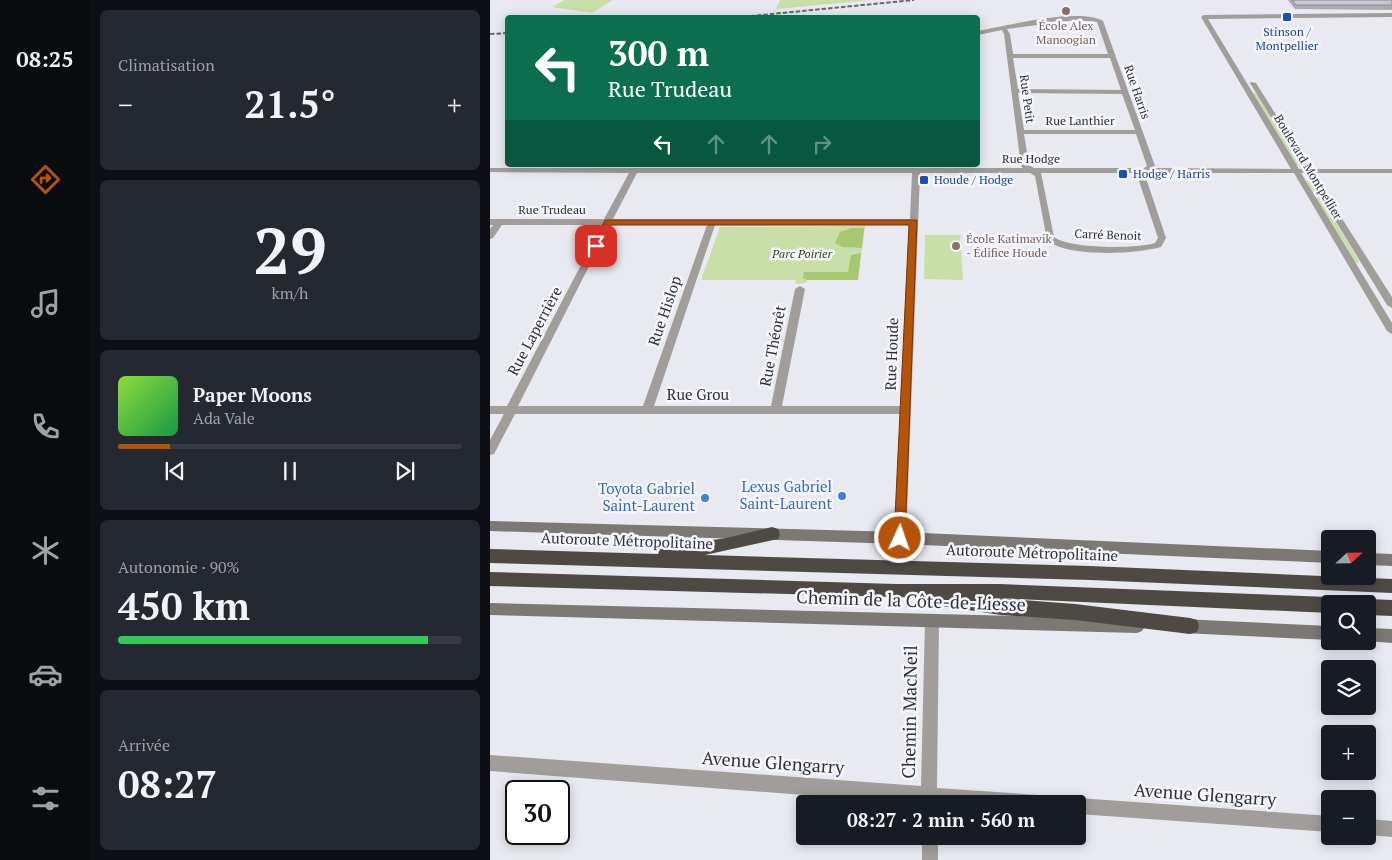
<!DOCTYPE html>
<html lang="fr">
<meta charset="utf-8">
<style>
body{margin:0;font-family:"PT Serif",serif;background:#242831;color:#f1f3f6;height:100vh;display:flex;flex-direction:column;font-size:19px;white-space:nowrap}
*{box-sizing:border-box;margin:0}
p{font-size:16px;color:#9ea1a6}
.icon{flex:none;width:28px;height:28px;fill:none;stroke:currentColor;stroke-width:2;stroke-linecap:round;stroke-linejoin:round}
.map{position:relative;flex:1;overflow:hidden}
.side{display:flex;flex-direction:column;gap:10px;padding:10px;background:#0d0f14;width:400px}
.side>*{flex:none}
.hud{position:absolute;left:15px;top:15px;width:475px;height:152px;border-radius:5px;box-shadow:0 2px 12px #0003;background:#0b6e4f;color:#fff;overflow:hidden}
.needle{width:32px;rotate:68deg}
.fabs{position:absolute;left:831px;top:530px;display:grid;gap:10px}
.fabs a{display:grid;place-items:center;width:55px;height:55px;border-radius:5px;background:#171b24;box-shadow:0 2px 12px #0003;font-size:25px}
.speed{position:absolute;left:15px;top:780px;display:flex;gap:10px;font-size:25px;font-weight:700;text-align:center}
.speed>*{display:grid;place-content:center;width:65px;height:65px;border-radius:50%;background:#171b24;box-shadow:0 2px 12px #0003;line-height:1}
.speed .limit{border:2px solid #111;border-radius:8px;background:#fff;color:#111}
.pin{position:absolute;display:grid;place-items:center;width:42px;height:42px;color:#fff;margin:-21px;border-radius:10px;box-shadow:0 2px 8px #0006}
.me{position:absolute;width:55px;margin:-28px;rotate:3deg;stroke-linejoin:round;filter:drop-shadow(0 0 4px #0008)}
.turn{display:flex;align-items:center;gap:18px;height:105px;padding:0 20px;font-size:22px}
.turn .icon{width:65px;height:65px;stroke-width:2.5}
.turn b{display:block;font-size:35px;line-height:42px}
.lanes{display:flex;align-items:center;height:48px;padding:0 20px;background:#0003;justify-content:center;gap:25px;direction:ltr}
.lanes .off{opacity:.35}
.big{font-size:38px;font-weight:600;line-height:1.1}
.side .tile{flex:1;display:flex;flex-direction:column;justify-content:center;gap:8px;min-width:0;padding:0 18px;border-radius:8px;background:#242831}
.side .dial{align-items:center;gap:0}
.dial b{font-size:65px;line-height:1}
.song{display:flex;align-items:center;gap:15px}
.cover{width:60px;height:60px;border-radius:8px;background:linear-gradient(135deg,hsl(90 70% 55%),hsl(140 70% 35%))}
.played{height:5px;border-radius:2px;background:linear-gradient(90deg,#b45309 15%,#363941 15%)}
.keys{display:flex;justify-content:space-around;direction:ltr}
.heat{display:flex;justify-content:space-between;align-items:center;font-size:28px;direction:ltr}
.charge{height:8px;border-radius:4px;background:linear-gradient(90deg,#34c759 90%,#363941 0)}
.trip{position:absolute;left:306px;top:795px;width:290px;height:50px;border-radius:5px;background:#171b24;box-shadow:0 2px 12px #0003;font-weight:600;line-height:50px;text-align:center}
main{display:flex;flex:1;min-height:0}
.menu{display:flex;flex-direction:column;width:90px;justify-content:space-around;align-items:center;background:#090b0e;color:#9ea1a6}
.menu .icon{width:35px;height:35px}
.menu .on{color:#b45309}
.menu b{font-size:22px;color:#f1f3f6}
.map>svg:first-child{display:block}
</style>
<main>
<nav class="menu">
<b>08:25</b>
<svg class="icon on" aria-label="directions" viewBox="0 0 24 24"><path d="M12 3l9 9-9 9-9-9zM9 14v-3h6M13 9l2 2-2 2"/></svg>
<svg class="icon" aria-label="music" viewBox="0 0 24 24"><path d="M9 18V5l10-2v13"/><circle cx="6" cy="18" r="3"/><circle cx="16" cy="16" r="3"/></svg>
<svg class="icon" aria-label="phone" viewBox="0 0 24 24"><path d="M5 4h4l2 5-3 2q2 4 5 5l2-3 5 2v4C11 20 4 13 5 4z"/></svg>
<svg class="icon" aria-label="climate" viewBox="0 0 24 24"><path d="M12 3v18M4 7l16 10M4 17L20 7"/></svg>
<svg class="icon" aria-label="car" viewBox="0 0 24 24"><path d="M5 17H2v-5l4-1 3-4h7l3 4 3 1v5h-3M9 17h6M6 11h13"/><circle cx="7" cy="17" r="2"/><circle cx="17" cy="17" r="2"/></svg>
<svg class="icon" aria-label="filters" viewBox="0 0 24 24"><path d="M4 7h16M4 17h16"/><circle cx="9" cy="7" r="2"/><circle cx="15" cy="17" r="2"/></svg>
</nav>
<section class="side">
<div class="tile"><p>Climatisation</p>
<div class="heat"><a>−</a><b class="big">21.5°</b><a>+</a></div>
</div>
<div class="tile dial"><b>29</b><p>km/h</p></div>
<div class="tile">
<div class="song"><i class="cover"></i><div><b>Paper Moons</b><p>Ada Vale</p></div></div>
<div class="played"></div>
<div class="keys"><svg class="icon" aria-label="previous" viewBox="0 0 24 24"><path d="M18 5L8 12l10 7zM5 5v14"/></svg><svg class="icon" aria-label="pause" viewBox="0 0 24 24"><path d="M8 5v14M16 5v14"/></svg><svg class="icon" aria-label="next" viewBox="0 0 24 24"><path d="M6 5l10 7-10 7zM19 5v14"/></svg></div>
</div>
<div class="tile"><p>Autonomie · 90%</p><b class="big">450 km</b><div class="charge"></div></div>
<div class="tile"><p>Arrivée</p><b class="big">08:27</b></div>
</section>
<div class="map">
<svg width="902" height="860" viewBox="0 0 902 860">
<rect width="100%" height="100%" fill="#e8e9f1"/>
<!-- green -->
<g fill="#c8dfa7">
<polygon points="75,0 123,0 102,13 62,7"/>
<polygon points="290,0 382,0 286,9"/>
<polygon points="761,91 768,95 809,165 806,166"/>
<polygon points="820,180 869,261 869,263 864,263 816,181"/>
<polygon points="375,226 368,280 317,280 316,283 305,284 306,280 211,280 230,227"/>
<polygon points="435,235 470,235 473,280 434,279"/>
</g>
<!-- forest -->
<g fill="#a7c871">
<polygon points="362,228 374,228 372,248 353,247 345,243 350,232"/>
<polygon points="371,253 368,280 317,280 313,278 314,272 358,272 361,255"/>
</g>
<g fill="none" stroke-linecap="round" stroke-linejoin="round">
<!-- street -->
<g fill="#a09d9a" fill-rule="evenodd">
<path d="M 902,13 L 902,17 L 718,19 L 809,169 L 813,169 L 760,83 L 761,82 L 766,83 L 820,169 L 902,169 L 902,173 L 823,173 L 902,297 L 902,308 L 897,305 L 816,173 L 811,173 L 902,323 L 902,334 L 897,331 L 804,173 L 658,173 L 655,175 L 676,238 L 671,247 C 646,254 577,258 557,240 L 545,176 L 540,173 L 430,173 L 416,538 L 414,542 L 410,543 L 406,542 L 404,538 L 410,414 L 25,414 L 4,454 L 0,455 L 0,440 L 14,414 L 0,414 L 0,406 L 17,406 L 112,225 L 12,225 L 3,238 L 0,239 L 0,229 L 3,225 L 0,225 L 0,219 L 114,219 L 139,173 L 0,172 L 0,168 L 533,168 L 531,166 L 514,34 L 512,30 L 488,35 L 488,31 C 515,26 590,7 613,21 L 665,166 L 663,168 L 801,169 L 711,17 L 714,15 ZM 586,20 L 607,22 L 618,54 L 523,54 L 520,34 L 517,29 ZM 523,58 L 620,58 L 631,90 L 528,89 ZM 528,93 L 632,94 L 645,130 L 534,130 ZM 534,134 L 646,134 L 657,166 L 654,168 L 544,168 L 539,165 ZM 147,173 L 422,173 L 420,219 L 123,219 ZM 551,173 L 648,173 L 647,175 L 668,238 L 665,243 C 645,249 580,249 564,237 ZM 120,225 L 217,225 L 153,406 L 28,406 ZM 225,225 L 419,225 L 410,406 L 292,406 L 315,289 L 310,286 L 305,289 L 281,406 L 164,406 Z"/>
<polygon points="442,615 447,617 449,621 447,788 563,796 569,798 571,804 431,804 0,771 0,755 431,786 435,621 437,617"/>
<polygon points="588,798 840,816 840,832 588,814 588,804 581,804 582,800"/>
<polygon points="878,819 902,821 902,837 878,835"/>
<rect x="432" y="836" width="16" height="24"/>
</g>
<!-- secondary -->
<g fill="#7c7974" fill-rule="evenodd">
<polygon points="0,521 410,532 840,551 840,563 410,544 0,531"/>
<polygon points="878,553 902,554 902,566 878,565"/>
<polygon points="0,603 647,619 652,621 655,626 652,631 647,633 0,615"/>
<polygon points="692,619 840,626 840,640 692,633 687,631 684,626 687,621"/>
<polygon points="878,628 902,629 902,643 877,641"/>
</g>
<!-- highway -->
<g fill="#4e4943" fill-rule="evenodd">
<polygon points="282,527 288,529 290,534 288,539 215,555 600,566 902,579 902,593 600,580 0,563 0,549 168,554 170,549 176,547 236,538"/>
<polygon points="0,572 406,584 510,584 840,597 846,600 848,604 840,604 840,613 506,598 585,604 700,618 707,620 709,626 707,632 700,634 585,620 511,615 452,606 446,603 443,598 0,586"/>
<polygon points="878,599 902,600 902,616 878,615 878,604 871,604"/>
</g>
<!-- rail -->
<g stroke="#68686e" stroke-width="2" stroke-dasharray="4.5 2" stroke-linecap="butt">
<polyline points="241,18 424,0"/>
<polyline points="0,34 18,33"/>
</g>
</g>
<!-- wall -->
<polygon fill="#aaabb2" points="798,0 902,0 902,10 805,9"/>
<!-- building -->
<polygon fill="#c6c7cf" stroke="#8b8b91" points="802,0 902,0 902,5 806,5"/>
<!-- route -->
<polygon fill="#b45309" stroke="#753606" points="115,220 427,220 415,541 406,541 404,538 419,225 121,225 109,247 103,247 102,246"/>
<!-- markers -->
<g fill="#8d6e63" stroke="#f5f6ff" stroke-width="2">
<circle cx="576" cy="11" r="5"/>
<circle cx="466" cy="246" r="5"/>
</g>
<g fill="#1a4fb4" stroke="#f5f6ff" stroke-width="2">
<rect x="792" y="12" width="10" height="10" rx="2.5"/>
<rect x="628" y="169" width="10" height="10" rx="2.5"/>
<rect x="429" y="175" width="10" height="10" rx="2.5"/>
</g>
<g fill="#3f7fe0" stroke="#f5f6ff" stroke-width="2">
<circle cx="352" cy="496" r="5"/>
<circle cx="215" cy="498" r="5"/>
</g>
<g text-anchor="middle" stroke-width="5" stroke-linejoin="round" paint-order="stroke">
<!-- far-education labels -->
<g font-size="12" fill="#785e54" stroke="#f5f6ff">
<text x="576" y="30">École Alex<tspan x="576" dy="14">Manoogian</tspan></text>
<text x="476" y="243" text-anchor="start">École Katimavik<tspan x="476" dy="14">- Édifice Houde</tspan></text>
</g>
<!-- far-transit labels -->
<g font-size="12" fill="#164399" stroke="#f5f6ff" text-anchor="start">
<text x="797" y="36" text-anchor="middle">Stinson /<tspan x="797" dy="14">Montpellier</tspan></text>
<text x="643" y="178">Hodge / Harris</text>
<text x="444" y="184">Houde / Hodge</text>
</g>
<!-- far-street labels -->
<g font-size="12" fill="#313135" stroke="#f5f6ff">
<text transform="translate(647 92) rotate(71)" y="4">Rue Harris</text>
<text transform="translate(537 99) rotate(82)" y="4">Rue Petit</text>
<text x="590" y="125">Rue Lanthier</text>
<text x="541" y="163">Rue Hodge</text>
<text transform="translate(818 167) rotate(59)" y="4">Boulevard Montpellier</text>
<text x="62" y="214">Rue Trudeau</text>
<text transform="translate(618 235) rotate(2)" y="4">Carré Benoit</text>
</g>
<!-- far-park labels -->
<g font-size="12" font-style="italic" fill="#364a09" stroke="#f5f6ff">
<text x="312" y="258">Parc Poirier</text>
</g>
<!-- street labels -->
<g font-size="15" fill="#313135" stroke="#f5f6ff">
<text transform="translate(175 311) rotate(-71)" y="5">Rue Hislop</text>
<text transform="translate(45 331) rotate(-62)" y="5">Rue Laperrière</text>
<text transform="translate(283 346) rotate(-79)" y="5">Rue Théorêt</text>
<text transform="translate(402 354) rotate(-88)" y="5">Rue Houde</text>
<text x="208" y="400">Rue Grou</text>
<text transform="translate(137 541) rotate(2)" y="5">Autoroute Métropolitaine</text>
<text transform="translate(542 553) rotate(2)" y="5">Autoroute Métropolitaine</text>
</g>
<!-- shop labels -->
<g font-size="15" fill="#366cbe" stroke="#f5f6ff" text-anchor="end">
<text x="342" y="492">Lexus Gabriel<tspan x="342" dy="17">Saint-Laurent</tspan></text>
<text x="205" y="494">Toyota Gabriel<tspan x="205" dy="17">Saint-Laurent</tspan></text>
</g>
<!-- near-street labels -->
<g font-size="18" fill="#313135" stroke="#f5f6ff">
<text transform="translate(421 601) rotate(2)" y="6">Chemin de la Côte-de-Liesse</text>
<text transform="translate(420 712) rotate(-89)" y="6">Chemin MacNeil</text>
<text transform="translate(283 763) rotate(4)" y="6">Avenue Glengarry</text>
<text transform="translate(715 795) rotate(4)" y="6">Avenue Glengarry</text>
</g>
</g>
</svg>
<div class="fabs">
<a><svg class="needle" viewBox="-14 -14 28 28"><path d="M0-13l5 13h-10z" fill="#e53935"/><path d="M0 13l5-13h-10z" fill="#9ea1a6"/></svg></a>
<a><svg class="icon" aria-label="search" viewBox="0 0 24 24"><circle cx="10" cy="10" r="6"/><path d="M15 15l6 6"/></svg></a>
<a><svg class="icon" aria-label="layers" viewBox="0 0 24 24"><path d="M12 4l9 5-9 5-9-5zM3 14l9 5 9-5"/></svg></a>
<a>+</a>
<a>−</a>
</div>
<div class="speed"><div class="limit">30</div></div>
<div class="pin" style="left:106px;top:246px;background:#d93025"><svg class="icon" aria-label="arrive" viewBox="0 0 24 24"><path d="M6 21V4h12l-3 4 3 4H6"/></svg></div>
<svg class="me" style="left:410px;top:538px" viewBox="-20 -20 40 40"><circle r="17" fill="#b45309" stroke="#fff" stroke-width="3"/><path d="M0-11L8 9 0 5-8 9z" fill="#fff"/></svg>
<div class="trip">08:27 · 2 min · 560 m</div>
<div class="hud">
<div class="turn"><svg class="icon" aria-label="left" viewBox="0 0 24 24"><path d="M17 20v-9H6M10 6l-5 5 5 5"/></svg><div><b>300 m</b>Rue Trudeau</div></div>
<div class="lanes"><svg class="icon" aria-label="left" viewBox="0 0 24 24"><path d="M17 20v-9H6M10 6l-5 5 5 5"/></svg><svg class="icon off" aria-label="ahead" viewBox="0 0 24 24"><path d="M12 20V5M6 11l6-6 6 6"/></svg><svg class="icon off" aria-label="ahead" viewBox="0 0 24 24"><path d="M12 20V5M6 11l6-6 6 6"/></svg><svg class="icon off" aria-label="right" viewBox="0 0 24 24"><path d="M7 20v-9h11M14 6l5 5-5 5"/></svg></div>
</div>
</div>
</main>
